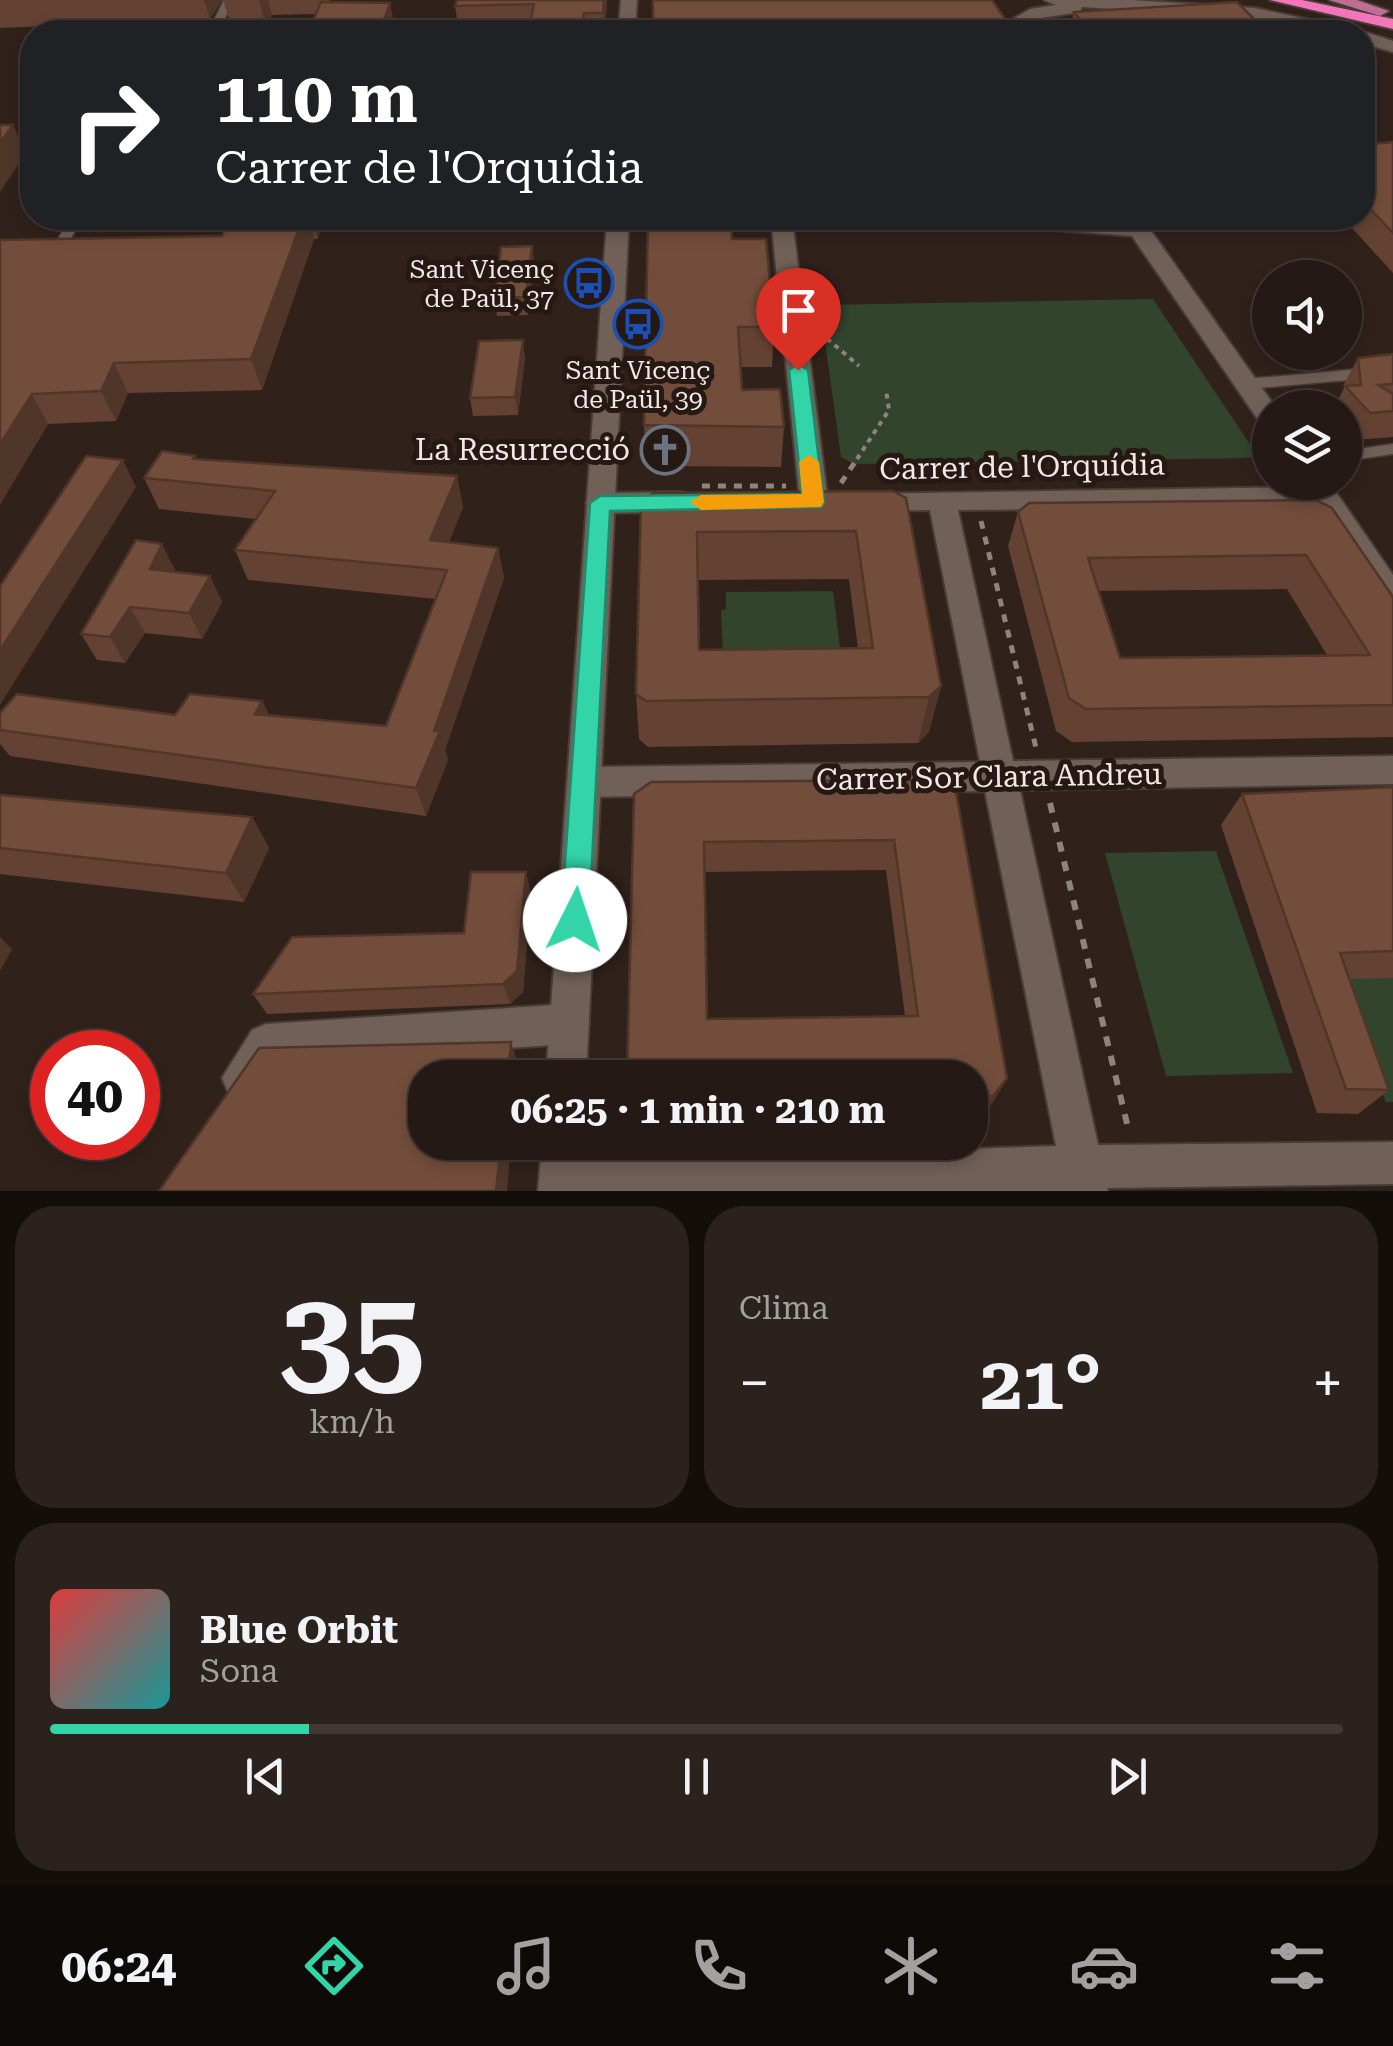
<!DOCTYPE html>
<html lang="es">
<meta charset="utf-8">
<style>
body{margin:0;font-family:"Roboto Serif",serif;background:#2c221d;color:#f1f3f6;height:100vh;display:flex;flex-direction:column;font-size:38px;white-space:nowrap}
*{box-sizing:border-box;margin:0}
p{font-size:32px;color:#a3a0a0}
.icon{flex:none;width:55px;height:55px;fill:none;stroke:currentColor;stroke-width:2;stroke-linecap:round;stroke-linejoin:round}
.map{position:relative;height:1191px;overflow:hidden}
.sheet{display:flex;flex-direction:column;gap:15px;padding:15px;background:#140e0b;flex:1}
.sheet>*{flex:none}
.top-card{position:absolute;left:20px;top:20px;width:1355px;height:210px;border-radius:40px;box-shadow:0 5px 15px #0003,0 0 0 2px #413834;background:#202124;color:#fff;overflow:hidden}
.tools{position:absolute;left:1252px;top:260px;display:grid;gap:20px}
.tools a{display:grid;place-items:center;width:110px;height:110px;border-radius:50%;background:#241914;box-shadow:0 5px 15px #0003,0 0 0 2px #413834;font-size:50px}
.speed{position:absolute;left:30px;top:1030px;display:flex;gap:20px;font-size:50px;font-weight:700;text-align:center}
.speed>*{display:grid;place-content:center;width:130px;height:130px;border-radius:50%;background:#241914;box-shadow:0 5px 15px #0003,0 0 0 2px #413834;line-height:1}
.speed .limit{border:15px solid #d22;background:#fff;color:#111}
.pin{position:absolute;display:grid;place-items:center;width:85px;height:85px;color:#fff;margin:-102px -42px;border-radius:50% 50% 50% 0;rotate:-45deg;box-shadow:0 0 10px #0007}
.pin .icon{rotate:45deg}
.me{position:absolute;width:110px;margin:-55px;rotate:4deg;stroke-linejoin:round;filter:drop-shadow(0 0 8px #0008)}
.turn{display:flex;align-items:center;gap:35px;height:210px;padding:0 30px;font-size:45px}
.turn .icon{width:130px;height:130px;stroke-width:2.5}
.turn b{display:block;font-size:70px;line-height:85px}
.big{font-size:75px;font-weight:700;line-height:1.1}
.sheet .tile{flex:1;display:flex;flex-direction:column;justify-content:center;gap:15px;min-width:0;padding:0 35px;border-radius:40px;background:#2c221d}
.sheet .dial{align-items:center;gap:0}
.dial b{font-size:130px;line-height:1}
.song{display:flex;align-items:center;gap:30px}
.cover{width:120px;height:120px;border-radius:15px;background:linear-gradient(135deg,hsl(0 70% 55%),hsl(180 70% 35%))}
.played{height:10px;border-radius:5px;background:linear-gradient(90deg,#33d4a8 20%,#413834 20%)}
.keys{display:flex;justify-content:space-around;direction:ltr}
.heat{display:flex;justify-content:space-between;align-items:center;font-size:55px;direction:ltr}
.sheet .tiles{flex:1;display:grid;gap:15px;grid-template-columns:1fr 1fr}
.tile:last-child{grid-column:span 2}
.trip{position:absolute;left:408px;top:1060px;width:580px;height:100px;border-radius:40px;background:#241914;box-shadow:0 5px 15px #0003,0 0 0 2px #413834;font-weight:700;line-height:100px;text-align:center}
.tabs{display:flex;height:160px;justify-content:space-around;align-items:center;background:#0e0a08;color:#a3a0a0}
.tabs .icon{width:70px;height:70px}
.tabs .current{color:#33d4a8}
.tabs b{font-size:45px;color:#f1f3f6}
.map>svg:first-child{display:block}
</style>
<div class="map">
<svg width="1393" height="1191" viewBox="0 0 1393 1191">
<rect width="100%" height="100%" fill="#30211b"/>
<!-- green -->
<g fill="#32442b">
<polygon points="1153,299 1254,450 1251,458 854,464 841,457 820,305"/>
<polygon points="833,591 844,680 724,682 721,610 726,609 726,592"/>
<polygon points="1216,851 1293,1073 1166,1076 1105,853"/>
<polygon points="1393,977 1393,1102 1386,1102 1336,979"/>
</g>
<g fill="none" stroke-linecap="round" stroke-linejoin="round">
<!-- lane casing -->
<g stroke="#473c36" stroke-width="3">
<g id="lane">
<polygon points="224,0 234,0 218,32 208,32"/>
<polygon points="70,218 82,218 69,242 59,242 58,239"/>
<polygon points="1393,366 1393,376 1246,389 1239,384 1246,379"/>
<polygon points="1393,444 1393,454 1345,461 1345,451"/>
</g>
</g>
<!-- street casing -->
<g stroke="#473c36" stroke-width="4">
<g id="street">
<polygon points="1044,0 1131,0 1255,8 1344,27 1353,32 1322,32 1255,18 1082,7 1080,12 1041,18 1027,25 1025,32 1009,32 1013,19 1030,9 1056,5"/>
<path d="M 1359,32 C 1370,32 1382,38 1393,41 L 1393,52 L 1362,43 L 1362,32 Z"/>
<polygon points="771,218 792,218 828,502 824,509 804,509 800,502"/>
<polygon points="968,218 1123,222 1121,218 1142,218 1276,408 1270,408 1270,427 1261,424 1132,236 979,224"/>
<polygon points="1301,482 1329,482 1393,575 1393,609 1382,606 1316,507 958,510 1013,761 1393,756 1393,784 1020,790 1098,1145 1393,1142 1393,1184 1107,1188 1108,1191 542,1191 539,1184 546,1169 561,1162 1056,1146 985,791 584,797 572,792 567,782 572,772 584,767 980,762 930,510 867,511 857,508 853,501 857,494 1304,487"/>
<polygon points="681,492 691,495 695,502 691,509 681,512 600,513 590,510 586,503 590,496 600,493"/>
<polygon points="569,1004 583,1010 589,1024 583,1038 569,1044 277,1063 256,1092 242,1098 228,1092 222,1078 252,1030 266,1024"/>
</g>
</g>
<!-- secondary casing -->
<g stroke="#473c36" stroke-width="4">
<g id="secondary">
<polygon points="621,0 637,0 635,32 618,32"/>
<polygon points="607,218 629,218 586,1078 546,1078"/>
<polygon points="542,1142 584,1142 582,1191 538,1191"/>
</g>
</g>
<!-- primary casing -->
<g stroke="#473c36" stroke-width="4">
<polygon id="primary" points="1329,0 1357,0 1389,11 1380,16"/>
</g>
<!-- highway casing -->
<g stroke="#473c36" stroke-width="4">
<polygon id="highway" points="1270,0 1302,0 1393,19 1393,29"/>
</g>
<!-- path-far2 -->
<g stroke="#8f837d" stroke-width="4" stroke-dasharray="5 5" stroke-linecap="butt">
<polyline points="818,337 824,336 859,366"/>
<polyline points="857,459 889,410 886,390"/>
</g>
<!-- path-far1 -->
<g stroke="#8f837d" stroke-width="5" stroke-dasharray="8 8" stroke-linecap="butt">
<polyline points="841,483 859,456"/>
<polyline points="702,486 786,486"/>
<polyline points="981,521 1036,748"/>
</g>
<!-- path -->
<polyline stroke="#8f837d" stroke-width="6" stroke-dasharray="10 10" stroke-linecap="butt" points="1050,803 1129,1132"/>
<!-- lane -->
<use href="#lane" fill="#716058" fill-rule="evenodd"/>
<!-- street -->
<use href="#street" fill="#716058" fill-rule="evenodd"/>
<!-- secondary -->
<use href="#secondary" fill="#716058" fill-rule="evenodd"/>
<!-- primary -->
<use href="#primary" fill="#c06d93" fill-rule="evenodd"/>
<!-- highway -->
<use href="#highway" fill="#f575ba" fill-rule="evenodd"/>
</g>
<!-- wall -->
<g fill="#634233" fill-rule="evenodd">
<polygon points="0,0 222,0 210,19 0,28"/>
<polygon points="223,0 330,0 329,2 395,29 316,14 272,15 266,28 232,28"/>
<polygon points="457,0 607,0 605,32 528,32 529,29 459,31 455,6"/>
<polygon points="1074,12 1267,32 1069,32"/>
<polygon points="1362,126 1374,144 1393,142 1393,273 1343,218 1362,218"/>
<polygon points="230,218 323,218 318,239 314,239 262,390 128,393 116,421 48,424 4,497 0,240 222,236"/>
<polygon points="648,218 760,218 760,230 731,231 732,239 774,327 772,367 740,367 742,390 784,427 781,467 646,466 644,425"/>
<polygon points="532,246 534,263 528,315 497,316 495,298"/>
<polygon points="1393,354 1393,437 1355,440 1345,428 1345,408 1334,408 1344,388 1344,384 1358,358"/>
<polygon points="525,358 518,415 473,416 470,398"/>
<polygon points="196,459 457,476 463,507 449,542 498,548 504,578 445,750 448,760 426,816 10,756 0,744 0,713 175,715 262,701 269,715 386,726 436,599 248,580 235,550 256,519 159,509 144,478"/>
<path d="M 893,491 L 941,686 L 929,732 L 918,743 L 648,747 L 639,739 L 636,694 L 641,502 ZM 849,579 L 858,648 L 699,650 L 698,580 Z"/>
<path d="M 1316,500 L 1393,597 L 1393,737 L 1072,742 L 1056,731 L 1008,546 L 1018,512 ZM 1287,589 L 1327,655 L 1120,658 L 1098,591 Z"/>
<polygon points="175,570 174,572 210,576 222,602 202,639 145,633 125,663 97,660 81,634"/>
<path d="M 938,780 L 1007,1078 L 993,1102 L 980,1119 L 970,1119 L 970,1078 L 627,1078 L 634,794 ZM 886,870 L 905,1016 L 707,1019 L 704,872 Z"/>
<polygon points="1393,787 1393,978 1349,979 1389,1090 1358,1114 1317,1113 1221,825 1242,794"/>
<polygon points="0,795 252,817 269,848 244,902 0,874"/>
<polygon points="526,872 531,895 523,992 510,1004 267,1014 253,994 464,933"/>
</g>
<!-- shaded-wall -->
<g fill="#503629">
<polygon points="204,0 222,0 210,19"/>
<polygon points="259,0 268,0 272,15 266,28"/>
<polygon points="604,0 607,0 605,32 603,13"/>
<polygon points="390,3 395,29 394,32 380,32"/>
<polygon points="13,125 26,153 0,192 0,143"/>
<polygon points="303,218 308,218 314,239 262,390 251,359"/>
<polygon points="312,218 323,218 318,239"/>
<polygon points="532,246 534,263 528,315 526,297"/>
<polygon points="523,340 525,358 518,415 515,397"/>
<polygon points="114,363 128,393 116,421 101,391"/>
<polygon points="32,394 48,424 0,505 0,444"/>
<polygon points="123,460 136,487 0,705 0,650"/>
<polygon points="457,476 463,507 437,570 430,540"/>
<polygon points="162,544 175,570 164,595 150,569"/>
<polygon points="498,548 504,578 445,750 448,760 426,816 416,788 434,731"/>
<polygon points="210,576 222,602 202,639 189,613"/>
<polygon points="130,607 145,633 125,663 110,637"/>
<polygon points="941,686 929,732 918,743 929,697"/>
<polygon points="262,701 276,730 255,714"/>
<polygon points="252,817 269,848 244,902 226,873"/>
<polygon points="526,872 531,895 523,992 510,1004 503,984"/>
<polygon points="0,937 12,949 0,971"/>
<polygon points="511,1042 518,1065 517,1078 508,1078"/>
<polygon points="1007,1078 993,1102 980,1119 993,1096"/>
<polygon points="501,1142 511,1142 507,1191 496,1191"/>
</g>
<!-- building -->
<g fill="#734d3b" stroke="#503629" stroke-width="2.5" fill-rule="evenodd">
<polygon points="457,0 604,0 603,13 584,13 581,32 528,32 534,4 455,6"/>
<polygon points="653,0 992,0 1014,32 653,32"/>
<polygon points="321,2 390,3 380,32 308,32"/>
<polygon points="1237,2 1267,32 1090,32 1074,12"/>
<polygon points="0,125 13,125 0,143"/>
<polygon points="1362,126 1370,134 1374,144 1393,142 1393,233 1362,200 1362,184 1364,184 1362,182"/>
<polygon points="230,218 303,218 251,359 114,363 101,391 32,394 0,444 0,240 222,236"/>
<polygon points="648,218 731,218 732,239 766,239 774,327 738,327 742,390 780,389 784,427 644,425"/>
<polygon points="532,246 526,297 495,298 501,247"/>
<polygon points="523,340 515,397 470,398 479,341"/>
<polygon points="1393,354 1393,384 1378,385 1393,394 1393,411 1370,413 1345,386 1361,385 1358,358"/>
<polygon points="162,451 195,456 193,459 457,476 430,540 498,548 434,731 440,731 416,788 0,730 0,713 17,694 175,715 190,694 262,701 255,714 386,726 447,570 235,550 275,491 144,478"/>
<polygon points="86,456 123,460 0,650 0,586"/>
<path d="M 893,491 L 906,498 L 941,686 L 929,697 L 646,701 L 636,694 L 641,502 L 653,493 ZM 856,531 L 873,648 L 699,650 L 697,532 Z"/>
<path d="M 1316,500 L 1332,508 L 1393,597 L 1393,705 L 1086,709 L 1069,698 L 1018,512 L 1029,503 ZM 1306,555 L 1370,655 L 1120,658 L 1088,558 Z"/>
<polygon points="136,540 162,544 150,569 210,576 189,613 130,607 110,637 81,634"/>
<path d="M 938,780 L 956,792 L 1007,1078 L 993,1096 L 970,1096 L 970,1078 L 627,1078 L 634,794 L 651,782 ZM 894,840 L 918,1016 L 707,1019 L 704,842 Z"/>
<polygon points="1393,787 1393,951 1340,953 1389,1090 1346,1089 1242,794"/>
<polygon points="0,795 252,817 226,873 0,848"/>
<polygon points="471,872 526,872 517,971 503,984 253,994 292,937 464,933"/>
<polygon points="511,1042 508,1078 425,1078 425,1142 501,1142 496,1191 159,1191 259,1048"/>
</g>
<!-- route -->
<polygon fill="#33d4a8" stroke="#218a6d" stroke-width="2.5" points="798,364 808,370 824,502 821,507 610,511 589,920 585,930 575,934 565,930 561,920 590,503 600,496 802,494 789,370"/>
<!-- slow -->
<polygon fill="#f59e0b" points="809,455 819,462 824,502 821,507 701,510 690,502 701,495 802,494 799,462"/>
<!-- icons -->
<defs>
<g id="bus-ring" transform="scale(2.5)"><circle r="9.5" fill="#261812" stroke="#1a4fb4" stroke-width="1.5"/><path d="M-5-6H5V4H4V6H2V4H-2V6H-4V4H-5ZM-3.5-4V0h7V-4ZM-3.5 1.2v1.5H-2V1.2ZM2 1.2v1.5H3.5V1.2Z" fill="#1a4fb4"/></g>
<g id="church-ring" transform="scale(2.5)"><circle r="9.5" fill="#261812" stroke="#6b7280" stroke-width="1.5"/><path d="M-1.2-6h2.4v3.5h3.3v2.4h-3.3V6h-2.4V-.1h-3.3v-2.4h3.3Z" fill="#6b7280"/></g>
</defs>
<g fill-rule="evenodd">
<use href="#bus-ring" x="589" y="283"/>
<use href="#bus-ring" x="638" y="324"/>
<use href="#church-ring" x="665" y="450"/>
</g>
<g text-anchor="middle" stroke-width="10" stroke-linejoin="round" paint-order="stroke">
<!-- far-poi labels -->
<g font-size="25" fill="#f3e9e4" stroke="#261812" text-anchor="end">
<text x="554" y="278">Sant Vicenç<tspan x="554" dy="29">de Paül, 37</tspan></text>
<text x="638" y="379" text-anchor="middle">Sant Vicenç<tspan x="638" dy="29">de Paül, 39</tspan></text>
</g>
<!-- poi labels -->
<g font-size="30" fill="#f3e9e4" stroke="#261812" text-anchor="end">
<text x="630" y="460">La Resurrecció</text>
</g>
<!-- street labels -->
<g font-size="30" fill="#f3e9e4" stroke="#261812">
<text transform="translate(1022 467) rotate(-1)" y="10">Carrer de l'Orquídia</text>
<text transform="translate(989 777) rotate(-1)" y="10">Carrer Sor Clara Andreu</text>
</g>
</g>
</svg>
<div class="tools">
<a><svg class="icon" aria-label="sound" viewBox="0 0 24 24"><path d="M4 9h4l5-4v14l-5-4H4zM17 9q2 3 0 6"/></svg></a>
<a><svg class="icon" aria-label="layers" viewBox="0 0 24 24"><path d="M12 4l9 5-9 5-9-5zM3 14l9 5 9-5"/></svg></a>
</div>
<div class="speed"><div class="limit">40</div></div>
<div class="pin" style="left:798px;top:370px;background:#d93025"><svg class="icon" aria-label="arrive" viewBox="0 0 24 24"><path d="M6 21V4h12l-3 4 3 4H6"/></svg></div>
<svg class="me" style="left:575px;top:920px" viewBox="-20 -20 40 40"><circle r="19" fill="#fff"/><path d="M0-13L10 11 0 6-10 11z" fill="#33d4a8"/></svg>
<div class="trip">06:25 · 1 min · 210 m</div>
<div class="top-card">
<div class="turn"><svg class="icon" aria-label="right" viewBox="0 0 24 24"><path d="M7 20v-9h11M14 6l5 5-5 5"/></svg><div><b>110 m</b>Carrer de l'Orquídia</div></div>
</div>
</div>
<section class="sheet">
<div class="tiles">
<div class="tile dial"><b>35</b><p>km/h</p></div>
<div class="tile"><p>Clima</p>
<div class="heat"><a>−</a><b class="big">21°</b><a>+</a></div>
</div>
<div class="tile">
<div class="song"><i class="cover"></i><div><b>Blue Orbit</b><p>Sona</p></div></div>
<div class="played"></div>
<div class="keys"><svg class="icon" aria-label="previous" viewBox="0 0 24 24"><path d="M18 5L8 12l10 7zM5 5v14"/></svg><svg class="icon" aria-label="pause" viewBox="0 0 24 24"><path d="M8 5v14M16 5v14"/></svg><svg class="icon" aria-label="next" viewBox="0 0 24 24"><path d="M6 5l10 7-10 7zM19 5v14"/></svg></div>
</div>
</div>
</section>
<nav class="tabs">
<b>06:24</b>
<svg class="icon current" aria-label="directions" viewBox="0 0 24 24"><path d="M12 3l9 9-9 9-9-9zM9 14v-3h6M13 9l2 2-2 2"/></svg>
<svg class="icon" aria-label="music" viewBox="0 0 24 24"><path d="M9 18V5l10-2v13"/><circle cx="6" cy="18" r="3"/><circle cx="16" cy="16" r="3"/></svg>
<svg class="icon" aria-label="phone" viewBox="0 0 24 24"><path d="M5 4h4l2 5-3 2q2 4 5 5l2-3 5 2v4C11 20 4 13 5 4z"/></svg>
<svg class="icon" aria-label="climate" viewBox="0 0 24 24"><path d="M12 3v18M4 7l16 10M4 17L20 7"/></svg>
<svg class="icon" aria-label="car" viewBox="0 0 24 24"><path d="M5 17H2v-5l4-1 3-4h7l3 4 3 1v5h-3M9 17h6M6 11h13"/><circle cx="7" cy="17" r="2"/><circle cx="17" cy="17" r="2"/></svg>
<svg class="icon" aria-label="filters" viewBox="0 0 24 24"><path d="M4 7h16M4 17h16"/><circle cx="9" cy="7" r="2"/><circle cx="15" cy="17" r="2"/></svg>
</nav>
